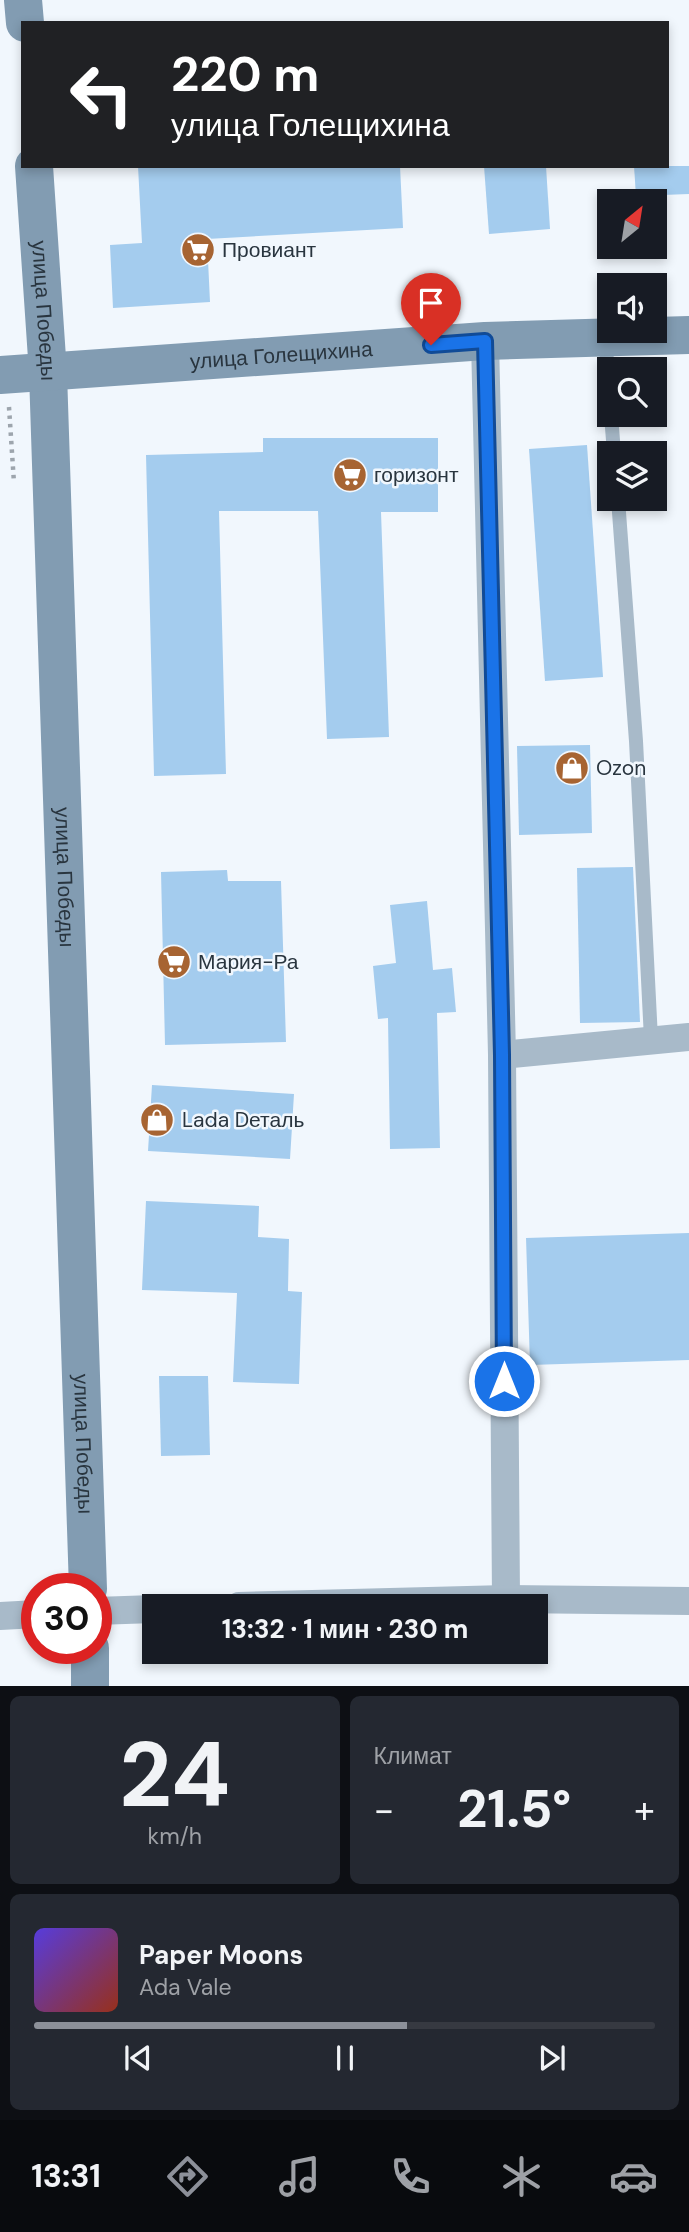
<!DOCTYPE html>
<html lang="ru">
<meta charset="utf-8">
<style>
body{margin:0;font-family:"DM Sans",sans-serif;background:#242831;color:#f1f3f6;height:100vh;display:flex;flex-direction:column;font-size:26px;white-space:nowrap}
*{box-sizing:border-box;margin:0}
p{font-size:23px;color:#9ea1a6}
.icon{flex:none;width:38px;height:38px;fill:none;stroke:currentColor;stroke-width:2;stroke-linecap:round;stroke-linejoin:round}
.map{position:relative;height:1686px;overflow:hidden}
.sheet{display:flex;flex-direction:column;gap:10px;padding:10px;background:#0d0f14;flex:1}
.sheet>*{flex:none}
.hud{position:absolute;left:21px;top:21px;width:648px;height:147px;border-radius:0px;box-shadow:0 4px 10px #0003;background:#202124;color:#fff;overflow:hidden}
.needle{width:46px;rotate:30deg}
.tools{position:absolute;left:597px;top:189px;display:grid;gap:14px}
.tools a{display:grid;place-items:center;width:70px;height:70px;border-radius:0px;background:#171b24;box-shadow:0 4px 10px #0003;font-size:35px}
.speed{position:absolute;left:21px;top:1573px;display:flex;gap:14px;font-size:35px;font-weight:700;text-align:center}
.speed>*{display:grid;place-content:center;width:91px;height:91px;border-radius:50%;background:#171b24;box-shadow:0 4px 10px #0003;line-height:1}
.speed .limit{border:10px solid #d22;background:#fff;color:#111}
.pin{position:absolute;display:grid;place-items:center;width:60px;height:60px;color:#fff;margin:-72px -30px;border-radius:50% 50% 50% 0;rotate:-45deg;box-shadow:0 0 7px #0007}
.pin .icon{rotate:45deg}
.me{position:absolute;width:77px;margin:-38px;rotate:0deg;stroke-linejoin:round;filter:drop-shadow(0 0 5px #0008)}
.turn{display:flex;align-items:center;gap:24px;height:147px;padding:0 35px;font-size:32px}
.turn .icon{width:91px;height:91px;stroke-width:2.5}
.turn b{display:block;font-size:49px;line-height:60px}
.big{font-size:52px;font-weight:800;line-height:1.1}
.sheet .card{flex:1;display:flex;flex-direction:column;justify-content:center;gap:10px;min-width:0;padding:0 24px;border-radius:10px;background:#242831}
.sheet .dial{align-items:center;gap:0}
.dial b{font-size:91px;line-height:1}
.song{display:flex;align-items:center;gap:21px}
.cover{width:84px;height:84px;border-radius:10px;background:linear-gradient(135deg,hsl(250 70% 55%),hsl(10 70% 35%))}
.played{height:7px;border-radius:4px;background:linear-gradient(90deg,#8c9099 60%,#363941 60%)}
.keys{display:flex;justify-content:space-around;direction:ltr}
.heat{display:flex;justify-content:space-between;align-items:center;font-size:38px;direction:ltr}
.sheet .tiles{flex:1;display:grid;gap:10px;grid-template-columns:1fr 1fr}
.card:last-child{grid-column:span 2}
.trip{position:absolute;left:142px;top:1594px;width:406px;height:70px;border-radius:0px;background:#171b24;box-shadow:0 4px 10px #0003;font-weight:800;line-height:70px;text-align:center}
.dock{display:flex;height:112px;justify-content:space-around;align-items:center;background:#090b0e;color:#9ea1a6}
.dock .icon{width:49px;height:49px}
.dock .selected{color:#8c9099}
.dock b{font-size:32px;color:#f1f3f6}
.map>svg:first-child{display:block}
</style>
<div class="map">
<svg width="689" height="1686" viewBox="0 0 689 1686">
<rect width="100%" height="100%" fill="#f1f7fd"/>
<!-- building -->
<g fill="#a4ccee">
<polygon points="138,166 400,166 403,228 207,239 210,302 113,308 110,245 142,243"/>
<polygon points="484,166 546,166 550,229 489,234"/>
<polygon points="634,166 689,166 689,194 636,196"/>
<polygon points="263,438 438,438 438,512 381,512 389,737 327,739 318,511 219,511 226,774 154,776 146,455 263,452"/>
<polygon points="587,445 603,677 545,681 529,449"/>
<polygon points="590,745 592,833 519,835 517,746"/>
<polygon points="633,867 640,1022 580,1023 577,868"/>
<polygon points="227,870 228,881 281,881 286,1042 165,1045 161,872"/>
<polygon points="427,901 433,970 452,968 456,1012 437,1013 440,1148 390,1149 388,1018 378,1019 373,966 396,963 390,905"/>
<polygon points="152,1085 294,1094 290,1159 148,1151"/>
<polygon points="146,1201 259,1206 258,1237 289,1239 288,1291 302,1292 299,1384 233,1382 237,1293 142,1290"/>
<polygon points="689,1233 689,1360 530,1365 526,1238"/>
<polygon points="159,1376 208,1376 210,1455 161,1456"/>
</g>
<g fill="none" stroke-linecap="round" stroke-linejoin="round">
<!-- path -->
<polyline stroke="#9da5ad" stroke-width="4.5" stroke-dasharray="3.5 5" stroke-linecap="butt" points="9,407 14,483"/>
<!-- lane -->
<g stroke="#a8bac9" stroke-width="14">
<polyline points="605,337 609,385"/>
<polyline points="611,415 614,453"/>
<polyline points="618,499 636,741 651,1039"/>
</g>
<!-- street -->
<g stroke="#a8bac9" stroke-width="28">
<polyline points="485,341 502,1055 506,1599"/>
<polyline points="502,1055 689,1037"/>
<polyline points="239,1606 506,1599 689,1601"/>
<polyline points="96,1611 154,1609"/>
<polyline points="0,1616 37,1614"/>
</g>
<!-- secondary -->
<g stroke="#829cb2" stroke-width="38">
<polyline points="23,0 25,23"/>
<path id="s1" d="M 34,166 L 48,373 L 88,1589"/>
<path id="s2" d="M 0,375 L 485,341 L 689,335"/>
<polyline points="90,1648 90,1686"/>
</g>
</g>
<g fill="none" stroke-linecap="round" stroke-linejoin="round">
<!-- route casing -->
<g stroke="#114b97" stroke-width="18">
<polyline id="route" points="431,345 485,341 502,1055 504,1381"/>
</g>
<!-- route -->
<use href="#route" stroke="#1a73e8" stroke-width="12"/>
</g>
<!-- icons -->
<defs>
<g id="supermarket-disc" transform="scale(1.75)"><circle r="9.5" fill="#a76432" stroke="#f1f7fd"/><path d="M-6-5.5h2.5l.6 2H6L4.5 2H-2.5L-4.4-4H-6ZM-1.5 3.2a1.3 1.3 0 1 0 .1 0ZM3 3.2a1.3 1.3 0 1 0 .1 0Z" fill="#fff"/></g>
<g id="shop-disc" transform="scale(1.75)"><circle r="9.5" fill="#a76432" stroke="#f1f7fd"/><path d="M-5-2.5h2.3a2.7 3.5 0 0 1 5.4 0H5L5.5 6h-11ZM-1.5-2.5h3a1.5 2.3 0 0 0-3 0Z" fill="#fff"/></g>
</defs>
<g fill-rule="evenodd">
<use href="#supermarket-disc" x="198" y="250"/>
<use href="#supermarket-disc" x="350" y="475"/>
<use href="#shop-disc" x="572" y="768"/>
<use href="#supermarket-disc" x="174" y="962"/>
<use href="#shop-disc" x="157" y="1120"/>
</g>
<g text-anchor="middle" stroke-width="5" stroke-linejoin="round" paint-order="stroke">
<!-- poi labels -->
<g font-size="21" fill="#29353f" stroke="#f1f7fd" text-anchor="start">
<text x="222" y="257">Провиант</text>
<text x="374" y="482">горизонт</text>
<text x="596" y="775">Ozon</text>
<text x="198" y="969">Мария-Ра</text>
<text x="182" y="1127">Lada Dеталь</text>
</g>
<!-- street labels -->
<g font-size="21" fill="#29353f" stroke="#f1f7fd">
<text dy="7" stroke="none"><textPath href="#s1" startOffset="145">улица Победы</textPath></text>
<text dy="7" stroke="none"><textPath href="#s2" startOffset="282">улица Голещихина</textPath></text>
<text dy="7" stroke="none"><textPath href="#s1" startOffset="712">улица Победы</textPath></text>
<text dy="7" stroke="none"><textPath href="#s1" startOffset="1279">улица Победы</textPath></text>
</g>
</g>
</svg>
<div class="tools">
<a><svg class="needle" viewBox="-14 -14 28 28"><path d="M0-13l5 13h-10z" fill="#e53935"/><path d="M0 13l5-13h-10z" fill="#9ea1a6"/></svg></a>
<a><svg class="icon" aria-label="sound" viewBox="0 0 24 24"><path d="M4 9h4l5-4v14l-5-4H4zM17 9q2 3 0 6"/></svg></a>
<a><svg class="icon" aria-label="search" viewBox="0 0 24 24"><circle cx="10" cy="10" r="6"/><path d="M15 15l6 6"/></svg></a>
<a><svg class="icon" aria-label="layers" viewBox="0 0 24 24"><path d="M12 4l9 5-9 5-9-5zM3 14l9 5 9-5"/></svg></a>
</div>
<div class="speed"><div class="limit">30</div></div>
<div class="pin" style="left:431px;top:345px;background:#d93025"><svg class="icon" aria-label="arrive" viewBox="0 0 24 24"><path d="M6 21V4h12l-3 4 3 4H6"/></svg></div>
<svg class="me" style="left:504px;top:1381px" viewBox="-20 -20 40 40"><circle r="17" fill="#1a73e8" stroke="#fff" stroke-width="3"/><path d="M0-11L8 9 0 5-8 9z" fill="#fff"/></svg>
<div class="trip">13:32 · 1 мин · 230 m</div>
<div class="hud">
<div class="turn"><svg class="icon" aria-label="left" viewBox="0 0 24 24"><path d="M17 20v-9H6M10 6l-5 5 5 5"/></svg><div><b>220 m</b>улица Голещихина</div></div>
</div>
</div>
<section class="sheet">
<div class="tiles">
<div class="card dial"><b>24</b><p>km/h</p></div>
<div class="card"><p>Климат</p>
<div class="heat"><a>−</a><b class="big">21.5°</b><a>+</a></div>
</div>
<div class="card">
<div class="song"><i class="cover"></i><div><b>Paper Moons</b><p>Ada Vale</p></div></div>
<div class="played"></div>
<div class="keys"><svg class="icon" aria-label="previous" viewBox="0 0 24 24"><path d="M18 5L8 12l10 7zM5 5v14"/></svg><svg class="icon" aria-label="pause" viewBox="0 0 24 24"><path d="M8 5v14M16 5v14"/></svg><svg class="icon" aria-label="next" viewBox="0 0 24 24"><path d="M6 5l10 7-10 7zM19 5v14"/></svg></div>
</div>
</div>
</section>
<nav class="dock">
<b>13:31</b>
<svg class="icon selected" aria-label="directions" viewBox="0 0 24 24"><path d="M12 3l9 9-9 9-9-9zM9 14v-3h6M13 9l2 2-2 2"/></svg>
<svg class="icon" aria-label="music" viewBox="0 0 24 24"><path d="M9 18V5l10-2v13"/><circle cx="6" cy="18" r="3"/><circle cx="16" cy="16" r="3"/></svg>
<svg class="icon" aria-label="phone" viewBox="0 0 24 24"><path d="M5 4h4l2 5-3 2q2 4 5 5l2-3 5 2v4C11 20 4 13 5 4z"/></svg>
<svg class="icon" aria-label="climate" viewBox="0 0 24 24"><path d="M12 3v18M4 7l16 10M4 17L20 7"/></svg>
<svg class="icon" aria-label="car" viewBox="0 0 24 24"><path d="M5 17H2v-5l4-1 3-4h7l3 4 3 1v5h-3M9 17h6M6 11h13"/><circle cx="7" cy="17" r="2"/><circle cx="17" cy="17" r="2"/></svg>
</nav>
